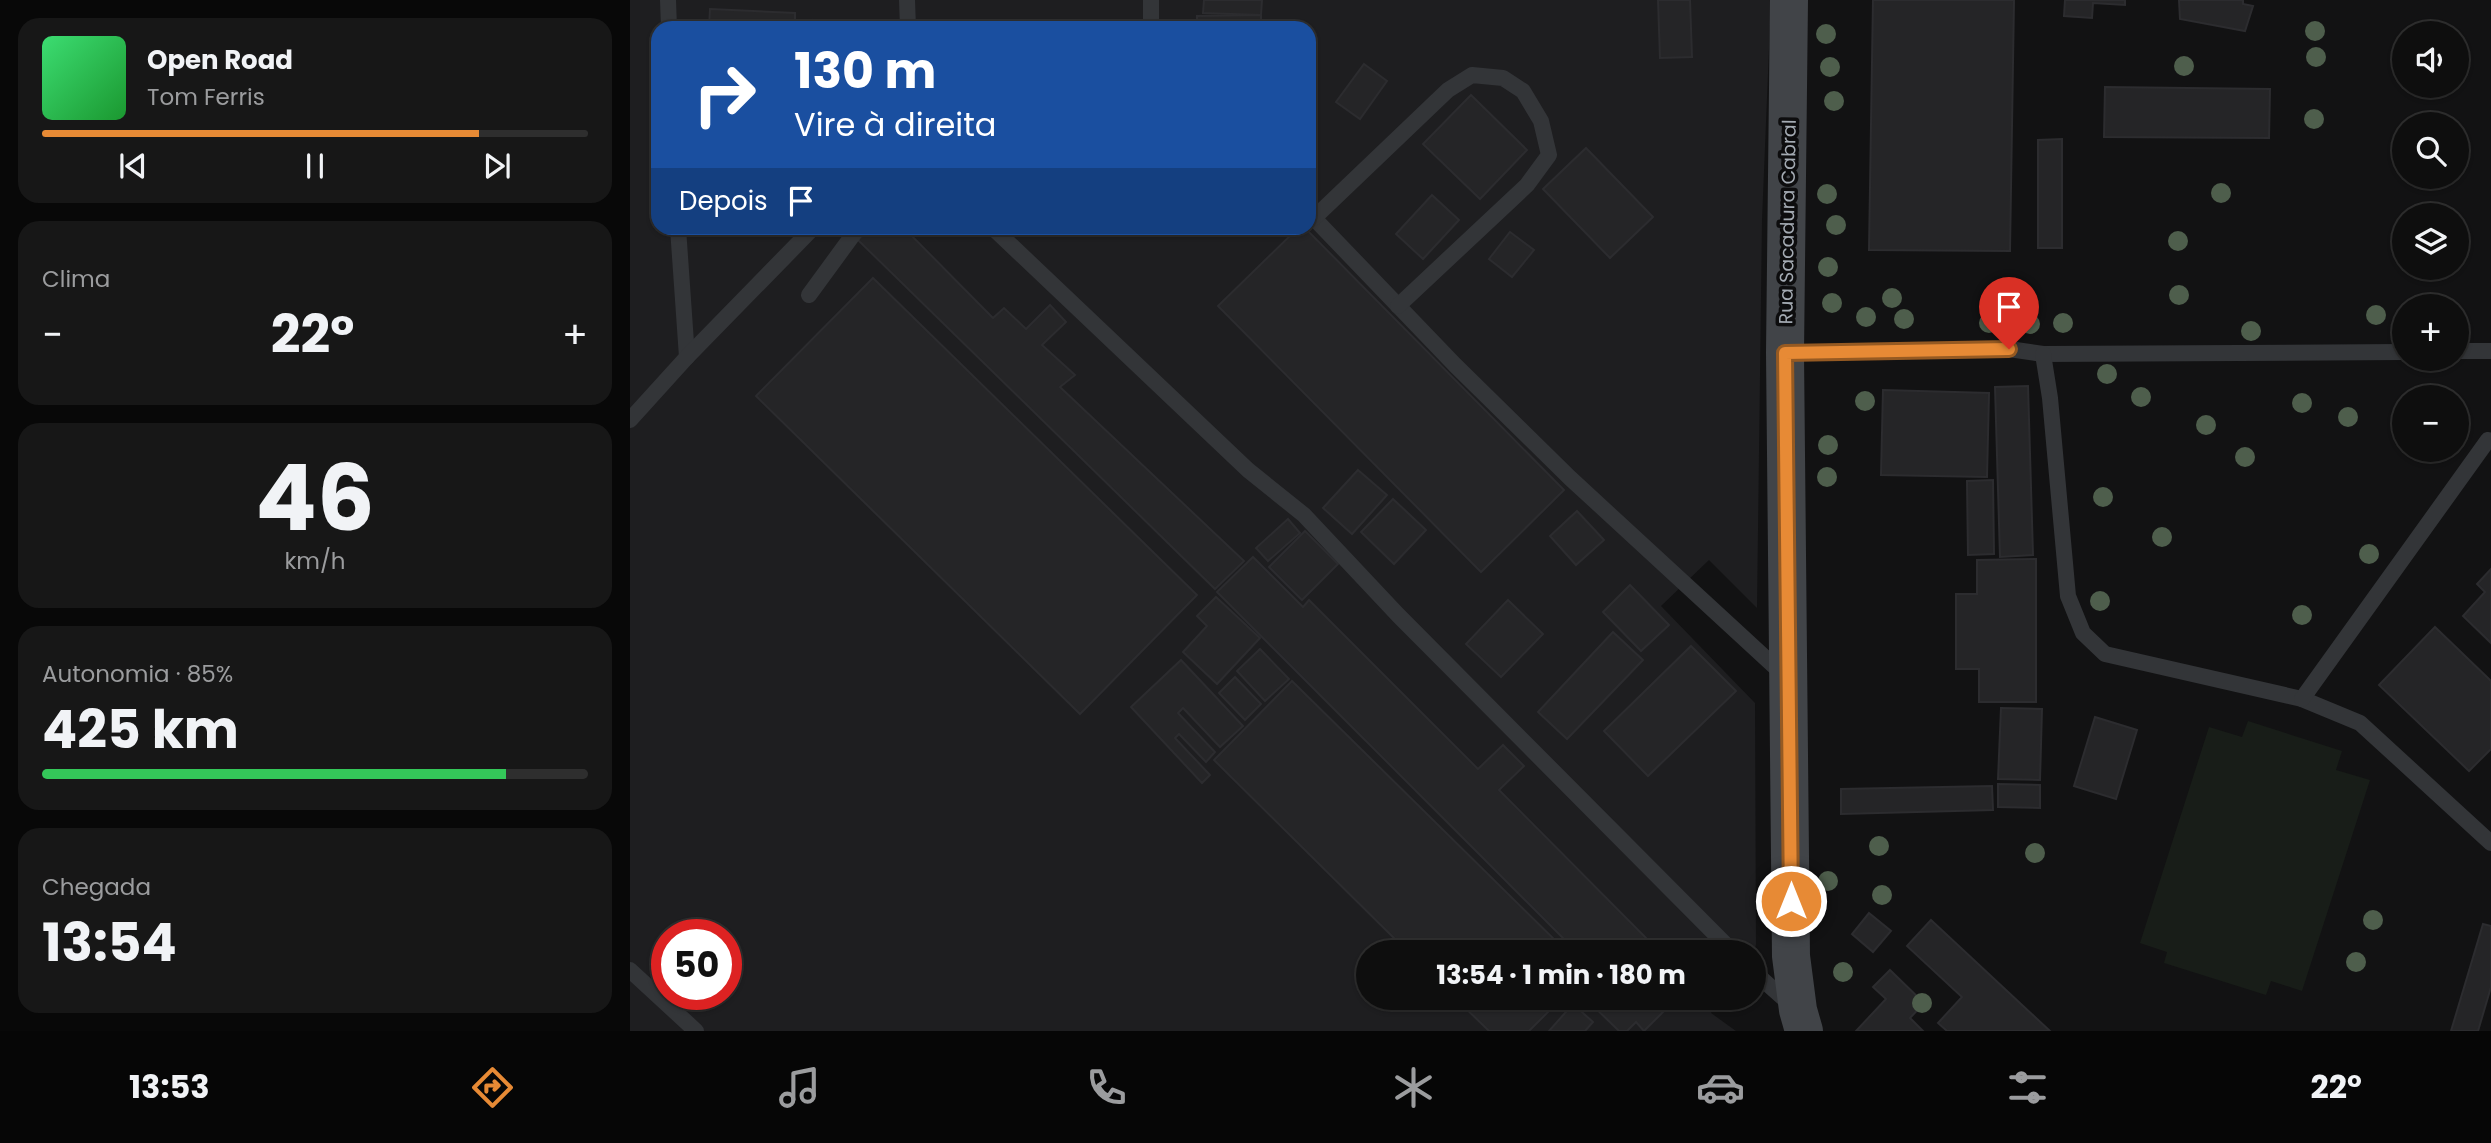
<!DOCTYPE html>
<html lang="pt">
<meta charset="utf-8">
<style>
body{margin:0;font-family:Poppins,sans-serif;background:#171717;color:#f1f3f6;height:100vh;display:flex;flex-direction:column;font-size:26px;white-space:nowrap}
*{box-sizing:border-box;margin:0}
p{font-size:23px;color:#9b9c9e}
.icon{flex:none;width:38px;height:38px;fill:none;stroke:currentColor;stroke-width:2;stroke-linecap:round;stroke-linejoin:round}
.map{position:relative;flex:1;overflow:hidden}
.drawer{display:flex;flex-direction:column;gap:18px;padding:18px;background:#080808;width:630px}
.drawer>*{flex:none}
.top-card{position:absolute;left:21px;top:21px;width:665px;height:214px;border-radius:21px;box-shadow:0 2px 5px #0004,0 0 0 2px #2e2e2e;background:#1a4fa0;color:#fff;overflow:hidden}
.controls{position:absolute;left:1762px;top:21px;display:grid;gap:14px}
.controls a{display:grid;place-items:center;width:77px;height:77px;border-radius:50%;background:#0e0e0e;box-shadow:0 2px 5px #0004,0 0 0 2px #2e2e2e;font-size:35px}
.speed{position:absolute;left:21px;top:919px;display:flex;gap:14px;font-size:35px;font-weight:700;text-align:center}
.speed>*{display:grid;place-content:center;width:91px;height:91px;border-radius:50%;background:#0e0e0e;box-shadow:0 2px 5px #0004,0 0 0 2px #2e2e2e;line-height:1}
.speed .limit{border:10px solid #d22;background:#fff;color:#111}
.pin{position:absolute;display:grid;place-items:center;width:60px;height:60px;color:#fff;margin:-72px -30px;border-radius:50% 50% 50% 0;rotate:-45deg;box-shadow:0 0 7px #0007}
.pin .icon{rotate:45deg}
.me{position:absolute;width:77px;margin:-38px;rotate:0deg;stroke-linejoin:round;filter:drop-shadow(0 0 5px #0008)}
.turn{display:flex;align-items:center;gap:24px;height:147px;padding:0 28px;font-size:32px}
.turn .icon{width:91px;height:91px;stroke-width:2.5}
.turn b{display:block;font-size:49px;line-height:60px}
.then{display:flex;align-items:center;height:66px;padding:0 28px;background:#0003;gap:14px;font-size:26px}
.big{font-size:52px;font-weight:700;line-height:1.1}
.drawer .tile{flex:1;display:flex;flex-direction:column;justify-content:center;gap:10px;min-width:0;padding:0 24px;border-radius:21px;background:#171717}
.drawer .dial{align-items:center;gap:0}
.dial b{font-size:91px;line-height:1}
.song{display:flex;align-items:center;gap:21px}
.cover{width:84px;height:84px;border-radius:10px;background:linear-gradient(135deg,hsl(140 70% 55%),hsl(130 70% 35%))}
.played{height:7px;border-radius:4px;background:linear-gradient(90deg,#e78a35 80%,#2e2e2e 80%)}
.keys{display:flex;justify-content:space-around;direction:ltr}
.heat{display:flex;justify-content:space-between;align-items:center;font-size:38px;direction:ltr}
.charge{height:10px;border-radius:5px;background:linear-gradient(90deg,#34c759 85%,#2e2e2e 0)}
.trip{position:absolute;left:726px;top:940px;width:410px;height:70px;border-radius:35px;background:#0e0e0e;box-shadow:0 2px 5px #0004,0 0 0 2px #2e2e2e;font-weight:700;line-height:70px;text-align:center}
.tabs{display:flex;height:112px;justify-content:space-around;align-items:center;background:#060606;color:#9b9c9e}
.tabs .icon{width:49px;height:49px}
.tabs .selected{color:#e78a35}
.tabs b{font-size:32px;color:#f1f3f6}
main{display:flex;flex:1;min-height:0}
.map>svg:first-child{display:block}
</style>
<main>
<section class="drawer">
<div class="tile">
<div class="song"><i class="cover"></i><div><b>Open Road</b><p>Tom Ferris</p></div></div>
<div class="played"></div>
<div class="keys"><svg class="icon" aria-label="previous" viewBox="0 0 24 24"><path d="M18 5L8 12l10 7zM5 5v14"/></svg><svg class="icon" aria-label="pause" viewBox="0 0 24 24"><path d="M8 5v14M16 5v14"/></svg><svg class="icon" aria-label="next" viewBox="0 0 24 24"><path d="M6 5l10 7-10 7zM19 5v14"/></svg></div>
</div>
<div class="tile"><p>Clima</p>
<div class="heat"><a>−</a><b class="big">22°</b><a>+</a></div>
</div>
<div class="tile dial"><b>46</b><p>km/h</p></div>
<div class="tile"><p>Autonomia · 85%</p><b class="big">425 km</b><div class="charge"></div></div>
<div class="tile"><p>Chegada</p><b class="big">13:54</b></div>
</section>
<div class="map">
<svg width="1861" height="1031" viewBox="0 0 1861 1031">
<rect width="100%" height="100%" fill="#121213"/>
<!-- built -->
<path fill="#1e1e20" fill-rule="evenodd" d="M 0,0 L 1141,0 L 1132,220 L 1127,608 L 1079,560 L 1031,606 L 1125,703 L 1126,944 L 1124,953 L 738,952 L 738,998 L 1090,998 L 1081,1013 L 1106,1031 L 0,1031 ZM 28,28 L 679,28 L 679,228 L 28,228 ZM 37,934 L 96,934 L 96,994 L 37,994 Z"/>
<!-- green -->
<polygon fill="#181d18" points="1618,721 1712,751 1706,770 1740,780 1672,991 1641,981 1636,995 1534,963 1537,952 1510,943 1579,727 1612,737"/>
<!-- building -->
<g fill="#252527" stroke="#2c2c2f" stroke-width="2">
<polygon points="574,0 632,0 631,15 573,13"/>
<polygon points="1028,0 1060,0 1062,57 1030,58"/>
<polygon points="1243,0 1384,0 1380,251 1239,250"/>
<polygon points="1435,0 1495,0 1495,5 1463,3 1462,18 1434,16"/>
<polygon points="1549,0 1613,0 1613,4 1623,6 1615,31 1550,19"/>
<polygon points="80,9 165,13 165,28 79,28"/>
<polygon points="631,15 631,28 567,28 567,16"/>
<polygon points="183,20 228,27 228,28 182,28"/>
<polygon points="734,64 757,81 730,119 706,102"/>
<polygon points="1475,87 1640,89 1639,138 1474,137"/>
<polygon points="841,95 897,150 850,199 793,144"/>
<polygon points="1432,139 1432,248 1408,248 1408,140"/>
<polygon points="956,148 1023,217 980,258 913,189"/>
<polygon points="802,195 829,220 793,259 766,234"/>
<polygon points="241,228 274,228 363,318 374,308 396,329 420,305 436,322 412,345 445,375 430,387 614,561 585,589 228,240"/>
<polygon points="668,228 675,228 934,490 851,572 588,306"/>
<polygon points="880,232 904,250 882,277 859,259"/>
<polygon points="243,278 567,595 450,714 126,396"/>
<polygon points="1398,386 1403,555 1370,557 1365,387"/>
<polygon points="1253,390 1359,393 1357,477 1251,475"/>
<polygon points="728,470 757,495 722,534 693,508"/>
<polygon points="1363,480 1364,554 1338,555 1337,481"/>
<polygon points="763,499 796,530 764,564 731,532"/>
<polygon points="947,511 974,540 946,565 920,536"/>
<polygon points="658,519 670,533 638,561 626,548"/>
<polygon points="675,531 708,564 672,600 639,567"/>
<polygon points="623,557 673,607 679,600 848,769 873,745 894,766 869,790 1030,952 947,952 587,592"/>
<polygon points="1406,559 1406,702 1349,702 1349,669 1326,669 1326,594 1347,594 1347,560"/>
<polygon points="1861,569 1861,643 1833,616 1855,592 1847,584"/>
<polygon points="1000,585 1039,625 1011,651 973,612"/>
<polygon points="586,597 630,638 587,684 553,652 577,626 567,616"/>
<polygon points="878,600 913,634 871,677 836,644"/>
<polygon points="1805,627 1861,681 1861,749 1839,771 1749,685"/>
<polygon points="983,632 1013,660 937,739 908,712"/>
<polygon points="1061,646 1106,691 1018,776 974,731"/>
<polygon points="630,649 659,679 635,701 607,671"/>
<polygon points="551,660 613,726 590,747 553,708 548,713 585,752 576,762 549,734 545,738 580,775 572,783 501,707"/>
<polygon points="605,677 631,704 615,720 589,693"/>
<polygon points="662,681 937,952 778,952 584,760"/>
<polygon points="1371,708 1412,709 1410,780 1368,779"/>
<polygon points="1465,717 1507,730 1486,799 1444,786"/>
<polygon points="1368,784 1410,785 1410,808 1368,807"/>
<polygon points="1362,786 1363,810 1211,814 1211,789"/>
<polygon points="1239,913 1261,931 1243,952 1222,934"/>
<polygon points="1301,920 1420,1031 1317,1031 1308,1023 1332,997 1277,946"/>
<polygon points="1853,924 1861,926 1861,987 1848,1031 1821,1031"/>
<polygon points="1260,970 1294,1003 1280,1018 1293,1031 1226,1031 1256,999 1243,987"/>
<polygon points="825,998 932,998 899,1031 859,1031"/>
<polygon points="955,998 1047,998 1014,1031 1006,1022 997,1031 989,1031"/>
<polygon points="943,1004 963,1022 955,1031 919,1031"/>
</g>
<g fill="none" stroke-linecap="round" stroke-linejoin="round">
<!-- lane -->
<g stroke="#333538" stroke-width="16">
<polyline points="38,0 39,28"/>
<polyline points="277,0 278,28"/>
<polyline points="521,28 521,0"/>
<polyline points="679,213 825,365 940,478 1155,676"/>
<polyline points="684,218 818,90 842,75 873,78 893,91 911,121 919,155 897,185 768,306"/>
<polyline points="48,228 57,357"/>
<polyline points="363,228 618,470 674,515 768,615 1103,952"/>
<polyline points="179,295 228,228"/>
<polyline points="1827,351 1861,351"/>
<polyline points="1155,353 1379,349 1413,354 1774,352"/>
<polyline points="1413,354 1420,398 1438,596 1453,633 1475,654 1672,699 1730,723 1861,843"/>
<polyline points="0,420 57,357 183,228"/>
<polyline points="1672,699 1858,440"/>
<polyline points="0,970 66,1031"/>
<polyline points="1124,972 1160,1004"/>
</g>
<!-- secondary -->
<polyline stroke="#414448" stroke-width="38" points="1159,0 1155,353 1161,956 1168,1010 1174,1031"/>
</g>
<!-- trees -->
<g fill="#4e5e4c">
<circle cx="1685" cy="31" r="10"/>
<circle cx="1196" cy="34" r="10"/>
<circle cx="1686" cy="57" r="10"/>
<circle cx="1554" cy="66" r="10"/>
<circle cx="1200" cy="67" r="10"/>
<circle cx="1204" cy="101" r="10"/>
<circle cx="1684" cy="119" r="10"/>
<circle cx="1591" cy="193" r="10"/>
<circle cx="1197" cy="194" r="10"/>
<circle cx="1206" cy="225" r="10"/>
<circle cx="1548" cy="241" r="10"/>
<circle cx="1198" cy="267" r="10"/>
<circle cx="1549" cy="295" r="10"/>
<circle cx="1262" cy="298" r="10"/>
<circle cx="1202" cy="303" r="10"/>
<circle cx="1746" cy="315" r="10"/>
<circle cx="1236" cy="317" r="10"/>
<circle cx="1274" cy="319" r="10"/>
<circle cx="1359" cy="323" r="10"/>
<circle cx="1433" cy="323" r="10"/>
<circle cx="1400" cy="324" r="10"/>
<circle cx="1621" cy="331" r="10"/>
<circle cx="1477" cy="374" r="10"/>
<circle cx="1511" cy="397" r="10"/>
<circle cx="1235" cy="401" r="10"/>
<circle cx="1672" cy="403" r="10"/>
<circle cx="1718" cy="417" r="10"/>
<circle cx="1576" cy="425" r="10"/>
<circle cx="1198" cy="445" r="10"/>
<circle cx="1615" cy="457" r="10"/>
<circle cx="1197" cy="477" r="10"/>
<circle cx="1473" cy="497" r="10"/>
<circle cx="1532" cy="537" r="10"/>
<circle cx="1739" cy="554" r="10"/>
<circle cx="1470" cy="601" r="10"/>
<circle cx="1672" cy="615" r="10"/>
<circle cx="1249" cy="846" r="10"/>
<circle cx="1405" cy="853" r="10"/>
<circle cx="1198" cy="881" r="10"/>
<circle cx="1252" cy="895" r="10"/>
<circle cx="1743" cy="920" r="10"/>
<circle cx="1726" cy="962" r="10"/>
<circle cx="1213" cy="972" r="10"/>
<circle cx="1292" cy="1003" r="10"/>
</g>
<g fill="none" stroke-linecap="round" stroke-linejoin="round">
<!-- route casing -->
<g stroke="#965a22" stroke-width="18">
<polyline id="route" points="1161,901 1155,353 1379,349"/>
</g>
<!-- route -->
<use href="#route" stroke="#e78a35" stroke-width="12"/>
</g>
<g text-anchor="middle" stroke-width="7" stroke-linejoin="round" paint-order="stroke">
<!-- street labels -->
<g font-size="19" fill="#a4abb3" stroke="#0d0d0e">
<text transform="translate(1157 222) rotate(-89)" y="7">Rua Sacadura Cabral</text>
</g>
</g>
</svg>
<div class="controls">
<a><svg class="icon" aria-label="sound" viewBox="0 0 24 24"><path d="M4 9h4l5-4v14l-5-4H4zM17 9q2 3 0 6"/></svg></a>
<a><svg class="icon" aria-label="search" viewBox="0 0 24 24"><circle cx="10" cy="10" r="6"/><path d="M15 15l6 6"/></svg></a>
<a><svg class="icon" aria-label="layers" viewBox="0 0 24 24"><path d="M12 4l9 5-9 5-9-5zM3 14l9 5 9-5"/></svg></a>
<a>+</a>
<a>−</a>
</div>
<div class="speed"><div class="limit">50</div></div>
<div class="pin" style="left:1379px;top:349px;background:#d93025"><svg class="icon" aria-label="arrive" viewBox="0 0 24 24"><path d="M6 21V4h12l-3 4 3 4H6"/></svg></div>
<svg class="me" style="left:1161px;top:901px" viewBox="-20 -20 40 40"><circle r="17" fill="#e78a35" stroke="#fff" stroke-width="3"/><path d="M0-11L8 9 0 5-8 9z" fill="#fff"/></svg>
<div class="trip">13:54 · 1 min · 180 m</div>
<div class="top-card">
<div class="turn"><svg class="icon" aria-label="right" viewBox="0 0 24 24"><path d="M7 20v-9h11M14 6l5 5-5 5"/></svg><div><b>130 m</b>Vire à direita</div></div>
<div class="then">Depois<svg class="icon" aria-label="arrive" viewBox="0 0 24 24"><path d="M6 21V4h12l-3 4 3 4H6"/></svg></div>
</div>
</div>
</main>
<nav class="tabs">
<b>13:53</b>
<svg class="icon selected" aria-label="directions" viewBox="0 0 24 24"><path d="M12 3l9 9-9 9-9-9zM9 14v-3h6M13 9l2 2-2 2"/></svg>
<svg class="icon" aria-label="music" viewBox="0 0 24 24"><path d="M9 18V5l10-2v13"/><circle cx="6" cy="18" r="3"/><circle cx="16" cy="16" r="3"/></svg>
<svg class="icon" aria-label="phone" viewBox="0 0 24 24"><path d="M5 4h4l2 5-3 2q2 4 5 5l2-3 5 2v4C11 20 4 13 5 4z"/></svg>
<svg class="icon" aria-label="climate" viewBox="0 0 24 24"><path d="M12 3v18M4 7l16 10M4 17L20 7"/></svg>
<svg class="icon" aria-label="car" viewBox="0 0 24 24"><path d="M5 17H2v-5l4-1 3-4h7l3 4 3 1v5h-3M9 17h6M6 11h13"/><circle cx="7" cy="17" r="2"/><circle cx="17" cy="17" r="2"/></svg>
<svg class="icon" aria-label="filters" viewBox="0 0 24 24"><path d="M4 7h16M4 17h16"/><circle cx="9" cy="7" r="2"/><circle cx="15" cy="17" r="2"/></svg>
<b>22°</b>
</nav>
